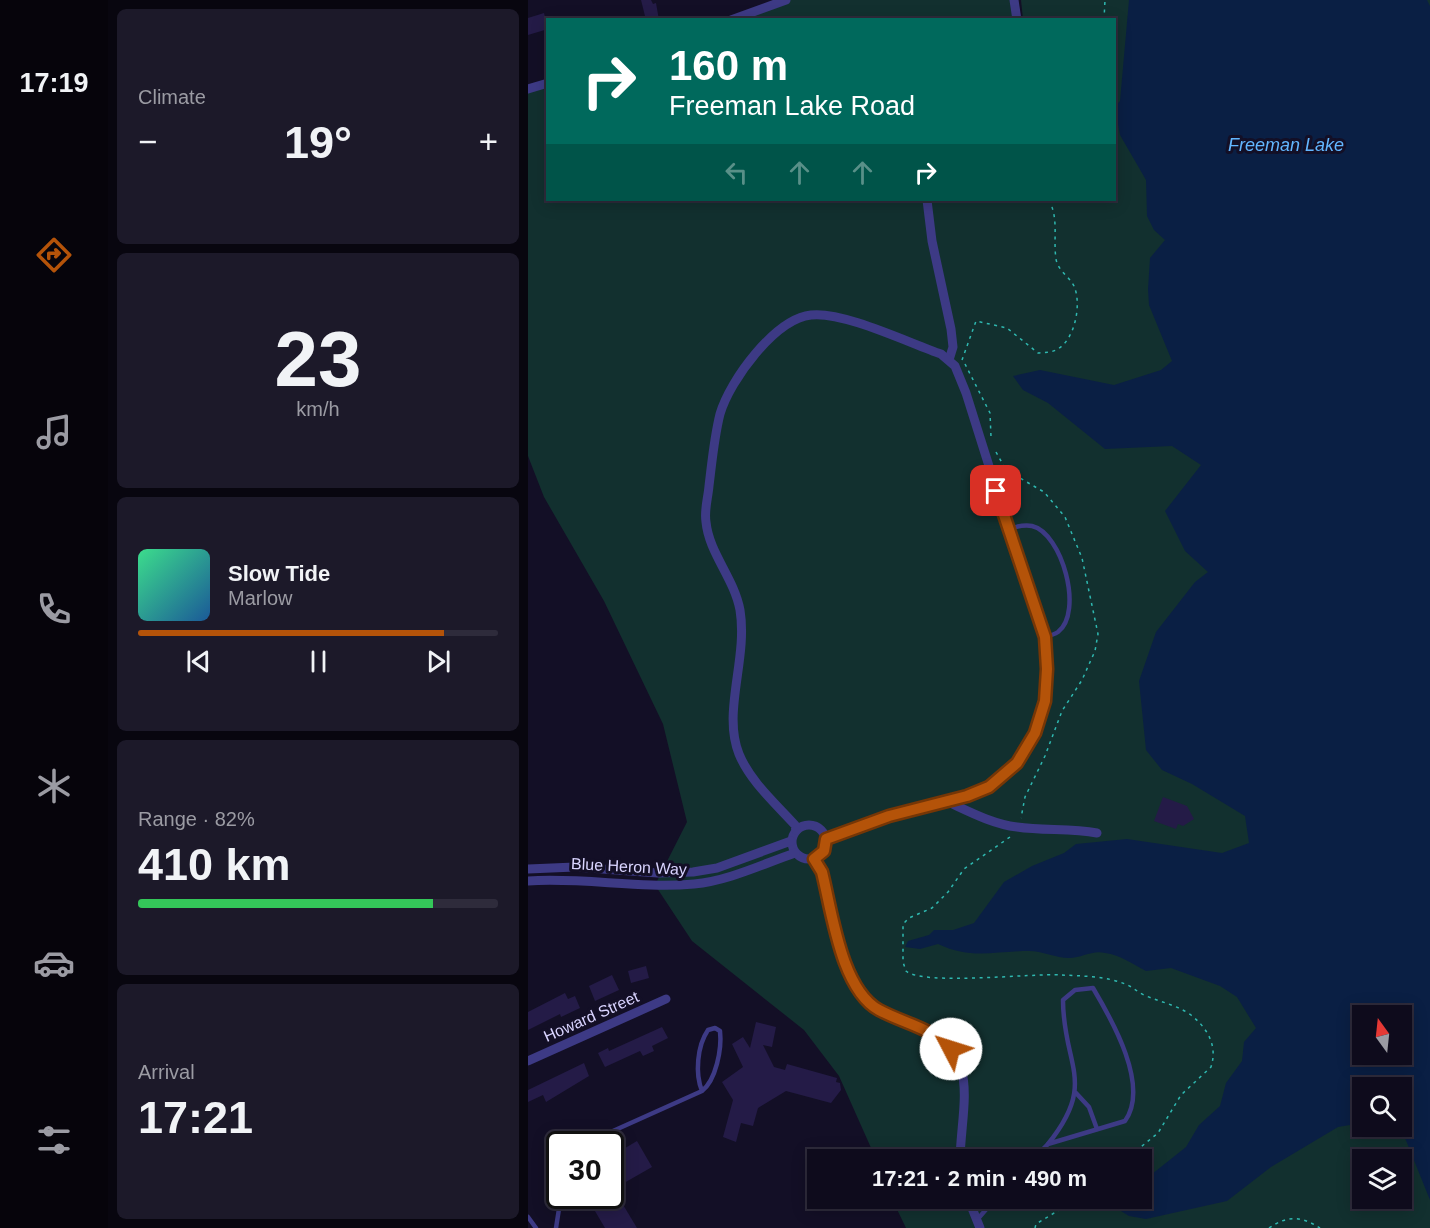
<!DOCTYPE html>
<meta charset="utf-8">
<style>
body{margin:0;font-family:Arial,sans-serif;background:#1c1929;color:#f1f3f6;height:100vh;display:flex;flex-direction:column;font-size:22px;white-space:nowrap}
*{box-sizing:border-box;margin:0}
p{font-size:20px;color:#9b9ba3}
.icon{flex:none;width:33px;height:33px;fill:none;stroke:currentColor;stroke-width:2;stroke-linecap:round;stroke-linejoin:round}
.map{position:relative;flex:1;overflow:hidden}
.panel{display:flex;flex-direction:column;gap:9px;padding:9px;background:#08060f;width:420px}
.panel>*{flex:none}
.guide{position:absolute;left:18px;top:18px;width:570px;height:183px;border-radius:0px;box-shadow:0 3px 15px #0003,0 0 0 2px #2e2b3b;background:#00695c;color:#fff;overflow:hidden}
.needle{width:39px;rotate:345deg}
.buttons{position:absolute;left:824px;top:1005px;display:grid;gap:12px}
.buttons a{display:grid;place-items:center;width:60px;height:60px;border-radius:0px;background:#0e0b1c;box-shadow:0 3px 15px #0003,0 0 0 2px #2e2b3b;font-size:30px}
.speed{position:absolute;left:18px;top:1131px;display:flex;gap:12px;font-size:30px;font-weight:700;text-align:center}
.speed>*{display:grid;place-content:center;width:78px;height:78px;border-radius:50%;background:#0e0b1c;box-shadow:0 3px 15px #0003,0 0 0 2px #2e2b3b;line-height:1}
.speed .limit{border:3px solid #111;border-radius:9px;background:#fff;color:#111}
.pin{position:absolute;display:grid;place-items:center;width:51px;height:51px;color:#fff;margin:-26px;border-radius:12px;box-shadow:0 3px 9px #0006}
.me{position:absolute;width:66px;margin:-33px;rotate:310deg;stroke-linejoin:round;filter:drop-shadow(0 0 4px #0008)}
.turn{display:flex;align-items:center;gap:21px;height:126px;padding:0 24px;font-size:27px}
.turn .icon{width:78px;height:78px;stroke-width:2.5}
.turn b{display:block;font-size:42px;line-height:51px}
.lanes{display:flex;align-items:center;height:57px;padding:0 24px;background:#0003;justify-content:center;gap:30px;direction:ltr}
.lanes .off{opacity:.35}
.big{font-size:45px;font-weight:700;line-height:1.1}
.panel .tile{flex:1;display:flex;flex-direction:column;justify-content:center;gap:9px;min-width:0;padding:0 21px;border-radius:9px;background:#1c1929}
.panel .dial{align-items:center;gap:0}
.dial b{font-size:78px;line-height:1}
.song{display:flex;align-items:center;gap:18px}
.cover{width:72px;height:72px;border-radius:9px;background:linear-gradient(135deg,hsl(150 70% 55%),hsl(210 70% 35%))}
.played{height:6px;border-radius:3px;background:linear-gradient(90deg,#b45309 85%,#2e2b3b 85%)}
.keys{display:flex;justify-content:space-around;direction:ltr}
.heat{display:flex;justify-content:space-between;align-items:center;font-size:33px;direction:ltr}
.charge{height:9px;border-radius:4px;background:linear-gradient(90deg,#34c759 82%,#2e2b3b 0)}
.trip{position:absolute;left:279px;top:1149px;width:345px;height:60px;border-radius:0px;background:#0e0b1c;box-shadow:0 3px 15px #0003,0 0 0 2px #2e2b3b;font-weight:700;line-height:60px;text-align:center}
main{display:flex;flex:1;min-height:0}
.dock{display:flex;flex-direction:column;width:108px;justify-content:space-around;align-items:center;background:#06040b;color:#9b9ba3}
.dock .icon{width:42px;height:42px}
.dock .selected{color:#b45309}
.dock b{font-size:27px;color:#f1f3f6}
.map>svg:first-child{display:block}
</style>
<main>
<nav class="dock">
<b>17:19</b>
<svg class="icon selected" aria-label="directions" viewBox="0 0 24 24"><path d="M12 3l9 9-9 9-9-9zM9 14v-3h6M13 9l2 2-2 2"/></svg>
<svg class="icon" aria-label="music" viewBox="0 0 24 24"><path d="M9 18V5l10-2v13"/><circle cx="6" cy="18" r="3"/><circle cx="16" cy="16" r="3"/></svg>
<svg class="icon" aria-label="phone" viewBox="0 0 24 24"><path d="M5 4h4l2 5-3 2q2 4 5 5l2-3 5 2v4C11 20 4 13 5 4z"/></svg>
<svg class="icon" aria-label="climate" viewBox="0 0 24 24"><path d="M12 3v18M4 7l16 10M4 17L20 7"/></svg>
<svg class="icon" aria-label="car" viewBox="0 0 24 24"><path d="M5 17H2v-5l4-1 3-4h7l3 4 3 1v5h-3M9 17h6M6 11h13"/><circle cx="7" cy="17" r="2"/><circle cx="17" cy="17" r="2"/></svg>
<svg class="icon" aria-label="filters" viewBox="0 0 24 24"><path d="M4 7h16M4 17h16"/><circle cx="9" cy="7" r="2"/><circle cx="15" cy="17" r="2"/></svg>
</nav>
<section class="panel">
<div class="tile"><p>Climate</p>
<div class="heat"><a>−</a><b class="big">19°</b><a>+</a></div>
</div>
<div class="tile dial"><b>23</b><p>km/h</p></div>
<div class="tile">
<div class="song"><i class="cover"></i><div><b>Slow Tide</b><p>Marlow</p></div></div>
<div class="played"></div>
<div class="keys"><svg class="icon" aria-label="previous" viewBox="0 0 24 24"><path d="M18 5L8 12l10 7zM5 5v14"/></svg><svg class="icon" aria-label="pause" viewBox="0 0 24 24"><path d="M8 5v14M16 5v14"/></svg><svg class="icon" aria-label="next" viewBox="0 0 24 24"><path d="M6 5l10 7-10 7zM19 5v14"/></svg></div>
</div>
<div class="tile"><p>Range · 82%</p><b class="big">410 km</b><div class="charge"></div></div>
<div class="tile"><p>Arrival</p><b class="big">17:21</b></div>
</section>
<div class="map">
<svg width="902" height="1228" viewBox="0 0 902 1228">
<rect width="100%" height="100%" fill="#130f26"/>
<!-- green -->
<g fill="#12302f" fill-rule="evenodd">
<polygon points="259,0 487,0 490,20 203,20"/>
<path d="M 493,0 L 902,0 L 902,1228 L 378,1228 L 364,1199 L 614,1198 L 614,1160 L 348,1159 L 311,1076 L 276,1030 L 164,941 L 127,885 L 159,822 L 135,724 L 76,601 L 16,497 L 0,456 L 0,89 L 19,83 L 20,200 L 586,200 L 586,20 L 495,19 ZM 834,1016 L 873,1016 L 873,1054 L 834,1054 ZM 834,1088 L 873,1088 L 873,1126 L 834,1126 ZM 834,1160 L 873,1160 L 873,1198 L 834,1198 Z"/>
</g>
<!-- water -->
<path fill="#0a1f44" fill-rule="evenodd" d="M 601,0 L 899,0 L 902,6 L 902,1200 L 873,1128 L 870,1127 L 873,1126 L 873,1088 L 834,1088 L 834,1123 L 810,1127 L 743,1167 L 699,1201 L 618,1219 L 601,1216 L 585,1206 L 593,1199 L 614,1198 L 614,1182 L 658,1147 L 671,1125 L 692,1106 L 698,1083 L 714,1061 L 716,1042 L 728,1028 L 709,997 L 692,986 L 643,968 L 618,971 C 604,964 593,955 577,953 C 564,950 554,958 541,958 C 528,958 514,951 501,951 C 466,951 444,960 410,944 L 392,949 L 377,947 L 380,941 L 401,935 L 406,930 L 425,930 L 446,923 L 476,882 L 504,866 L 536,853 L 548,844 L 599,839 L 694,853 L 721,843 L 717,816 L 664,784 L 634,770 L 618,750 L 611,681 L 628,632 L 667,582 L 680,572 L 657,551 L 637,511 L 673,465 L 644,446 L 577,449 L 520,403 L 495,390 L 485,376 L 512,370 L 586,385 L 633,370 L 644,361 L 621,305 L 620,289 L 622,258 L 637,240 L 626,230 L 619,216 L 618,180 L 592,135 L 587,107 L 592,101 ZM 834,1016 L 873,1016 L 873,1054 L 834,1054 Z"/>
<!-- building -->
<g fill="#241b47">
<polygon points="113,0 123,0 125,4 128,3 131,20 118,20"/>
<polygon points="16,13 20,29 0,35 0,18"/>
<polygon points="635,797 659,806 666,819 655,826 650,824 648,829 626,821"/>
<polygon points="118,966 121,978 103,983 100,971"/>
<polygon points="84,975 91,990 67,1001 61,986"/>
<polygon points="37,993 40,999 47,996 52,1008 33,1017 32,1014 0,1030 0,1012"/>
<polygon points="228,1022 248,1027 244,1047 235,1045 246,1067 257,1070 259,1064 309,1078 308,1082 312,1083 313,1090 303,1103 258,1091 230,1108 225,1126 213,1123 208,1142 195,1137 205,1100 194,1082 215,1067 204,1044 215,1037 222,1048"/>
<polygon points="134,1027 140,1038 124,1046 126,1051 115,1056 112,1051 77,1067 70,1053 80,1048 81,1051"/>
<polygon points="56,1063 61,1076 18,1102 15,1095 0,1102 0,1090"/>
<polygon points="109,1141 124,1167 82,1191 82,1157"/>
<polygon points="88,1193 109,1228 77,1228 64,1206"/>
</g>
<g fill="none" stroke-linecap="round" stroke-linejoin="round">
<!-- path -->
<g stroke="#2fb8b0" stroke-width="1.5" stroke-dasharray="3 4.5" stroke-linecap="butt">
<polyline points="576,20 577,0"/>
<path d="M 434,360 L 448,321 L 479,328 L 510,353 C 516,352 522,353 528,350 C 547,341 554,304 546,286 C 541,276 530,271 528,259 C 525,238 531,219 521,200"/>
<polyline points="437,364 462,413 463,437"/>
<polyline points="468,452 478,470 516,492 537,517 554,558 570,634 567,651 554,680 534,711 517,756 497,797 493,818"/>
<path d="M 482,837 L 436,869 L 420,892 L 404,908 L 381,918 L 375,924 L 375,962 L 378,971 C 395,986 504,973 533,975 C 553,976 578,976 597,984 C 604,986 609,992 616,995 C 632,1002 649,1005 663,1015 C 679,1028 690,1045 683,1067 L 653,1095 L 630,1133 L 597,1160"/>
<polyline points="507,1228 508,1224 551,1198"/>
<path d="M 741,1228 C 760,1215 773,1216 792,1228"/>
</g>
<!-- lane -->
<g stroke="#3d3a85" stroke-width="4.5">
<path d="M 480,529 C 488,527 495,524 504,526 C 534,533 556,612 530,632 C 527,634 521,636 517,637"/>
<path d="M 565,988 C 584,1020 622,1086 597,1121 L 520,1144 C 570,1082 535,1066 535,1000 L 547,990 Z"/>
<polyline points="548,1093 561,1107 569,1129"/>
<path d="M 56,1144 L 174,1091 C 188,1080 194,1049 192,1031 L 187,1028 L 180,1030 C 169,1046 167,1074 174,1091"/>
<polyline points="504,1160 520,1144"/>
<polyline points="0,1217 8,1228"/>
<polyline points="448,1221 468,1198"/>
<polyline points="28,1228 33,1196"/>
</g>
<!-- street -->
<g stroke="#3d3a85" stroke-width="9">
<polyline points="486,0 489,20"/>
<polyline points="203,20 258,0"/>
<polyline points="0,89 20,83"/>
<polyline points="399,200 404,241 423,329 425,347 421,360"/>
<path d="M 418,801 C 440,811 464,824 489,827 C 516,831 542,828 569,833"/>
<circle cx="281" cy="842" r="17"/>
<path d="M 268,830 L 267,825 C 247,803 222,781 211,754 C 194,712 220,659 212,610 C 206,578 181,553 178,522 C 176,510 180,498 181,486 C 184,462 186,438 192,414 C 202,380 247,319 283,315 C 315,311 381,343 413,354 L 427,366 L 438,393 L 489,555 L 514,622 L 519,669 L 515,711 L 496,754 L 481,772 L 461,787 L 439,796 L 361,816 L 298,839"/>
<path d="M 286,859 L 294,872 C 302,904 314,976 335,999 C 349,1013 371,1017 389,1025 C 455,1051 433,1105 432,1160"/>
<polyline points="0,869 47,867 130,873 165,872 189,868 263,841"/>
<path d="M 0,881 C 55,877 111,889 166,884 C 200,881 235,864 267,853"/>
<polyline points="0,1061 138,999"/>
<polyline points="440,1198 452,1228"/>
</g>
</g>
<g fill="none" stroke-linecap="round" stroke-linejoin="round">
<!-- route casing -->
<g stroke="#753606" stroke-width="15">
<path id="route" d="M 423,1049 C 402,1027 377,1024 351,1010 C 313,989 304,912 294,872 L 286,859 L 296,851 L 298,839 L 361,816 L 439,796 L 461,787 L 489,763 L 507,733 L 517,701 L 519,669 L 517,637 L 468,491"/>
</g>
<!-- route -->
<use href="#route" stroke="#b45309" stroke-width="10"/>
</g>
<g text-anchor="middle" stroke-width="6" stroke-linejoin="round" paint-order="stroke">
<!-- street labels -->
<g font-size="16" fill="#d9d4ff" stroke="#130f26">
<text transform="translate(101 866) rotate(3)" y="6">Blue Heron Way</text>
<text transform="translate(63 1016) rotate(-24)" y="6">Howard Street</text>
</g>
<!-- water labels -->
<g font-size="18" font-style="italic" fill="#62b6ff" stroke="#130f26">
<text x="758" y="151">Freeman Lake</text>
</g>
</g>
</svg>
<div class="buttons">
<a><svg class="needle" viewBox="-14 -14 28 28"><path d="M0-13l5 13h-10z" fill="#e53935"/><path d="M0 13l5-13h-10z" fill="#9b9ba3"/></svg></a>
<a><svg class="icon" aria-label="search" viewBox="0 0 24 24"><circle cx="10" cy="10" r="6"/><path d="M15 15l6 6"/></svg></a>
<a><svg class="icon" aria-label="layers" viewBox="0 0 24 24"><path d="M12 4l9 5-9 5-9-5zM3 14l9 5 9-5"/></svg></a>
</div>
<div class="speed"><div class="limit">30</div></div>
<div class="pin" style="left:468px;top:491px;background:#d93025"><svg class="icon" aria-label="arrive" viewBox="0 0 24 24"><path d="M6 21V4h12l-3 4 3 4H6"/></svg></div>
<svg class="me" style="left:423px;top:1049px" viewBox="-20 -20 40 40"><circle r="19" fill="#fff"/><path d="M0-13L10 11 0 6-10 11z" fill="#b45309"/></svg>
<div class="trip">17:21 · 2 min · 490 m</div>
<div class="guide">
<div class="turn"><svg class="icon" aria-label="right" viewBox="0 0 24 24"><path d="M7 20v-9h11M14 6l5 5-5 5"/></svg><div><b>160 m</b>Freeman Lake Road</div></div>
<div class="lanes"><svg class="icon off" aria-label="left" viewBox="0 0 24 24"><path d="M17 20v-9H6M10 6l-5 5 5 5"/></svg><svg class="icon off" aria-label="ahead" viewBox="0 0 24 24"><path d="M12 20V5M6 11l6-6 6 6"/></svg><svg class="icon off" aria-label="ahead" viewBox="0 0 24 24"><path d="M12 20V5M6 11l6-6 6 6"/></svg><svg class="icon" aria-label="right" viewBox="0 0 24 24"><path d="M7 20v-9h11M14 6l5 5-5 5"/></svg></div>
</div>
</div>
</main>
